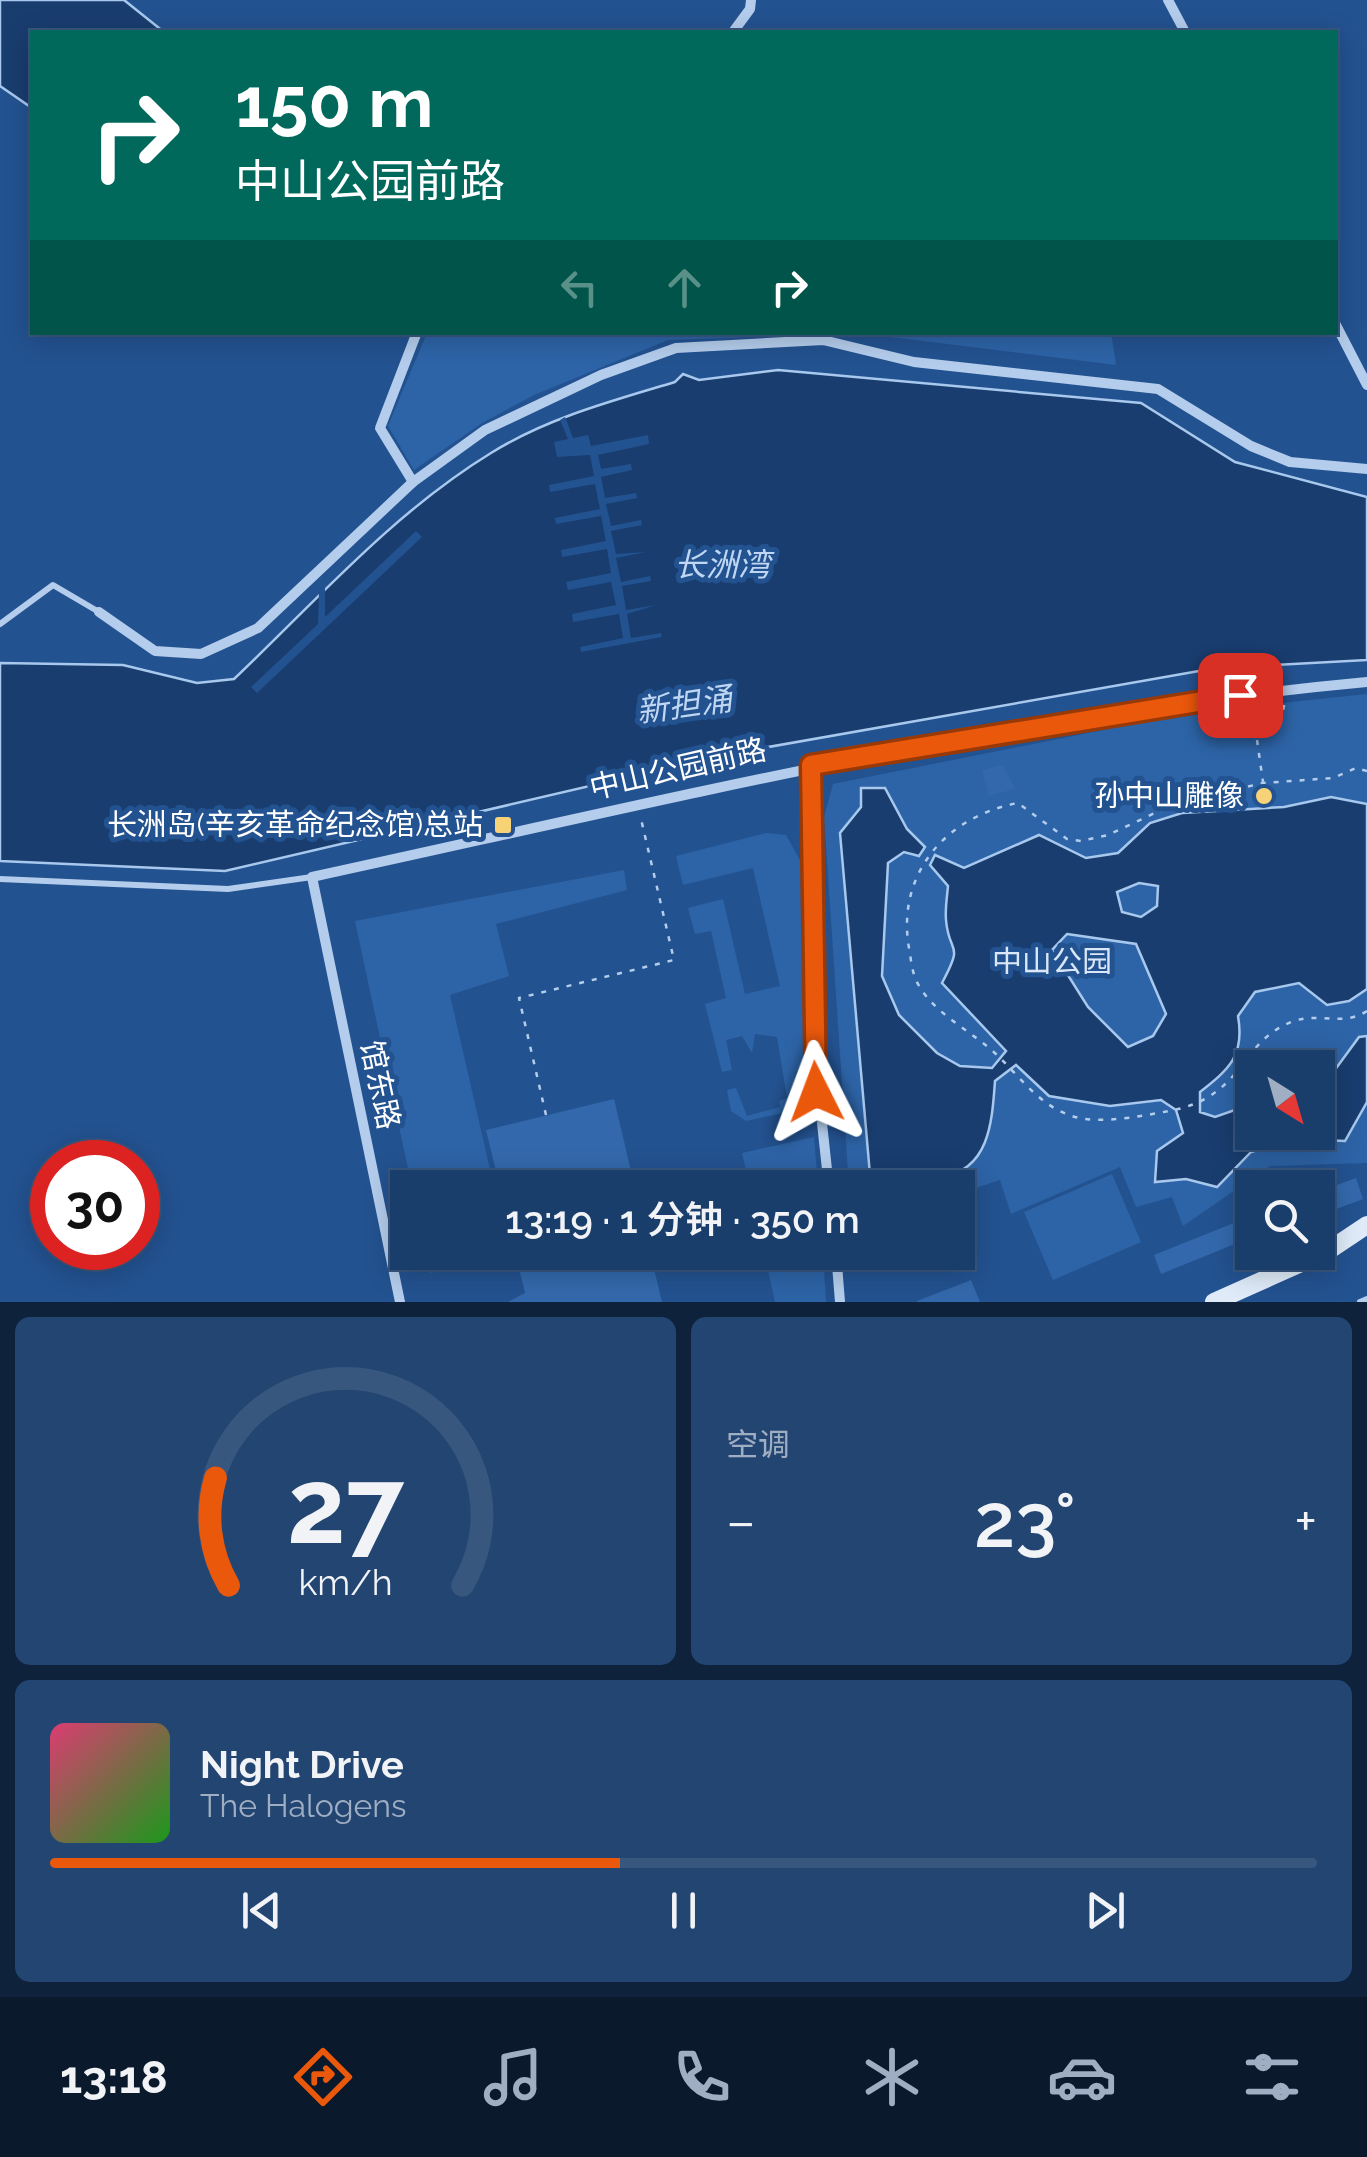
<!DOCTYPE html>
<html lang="zh">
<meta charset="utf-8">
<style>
body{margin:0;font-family:Raleway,"Noto Sans SC",sans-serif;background:#234572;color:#f1f3f6;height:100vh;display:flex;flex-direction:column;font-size:38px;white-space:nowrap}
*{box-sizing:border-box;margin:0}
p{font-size:32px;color:#9faec2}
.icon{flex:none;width:55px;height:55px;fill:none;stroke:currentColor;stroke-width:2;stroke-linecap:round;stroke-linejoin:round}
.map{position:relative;height:1302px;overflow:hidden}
.drawer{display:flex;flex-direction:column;gap:15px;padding:15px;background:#0e223b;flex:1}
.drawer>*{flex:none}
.hud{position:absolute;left:30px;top:30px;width:1308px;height:305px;border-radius:0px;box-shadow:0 5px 25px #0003,0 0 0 2px #38577f;background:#00695c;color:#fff;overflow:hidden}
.needle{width:65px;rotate:143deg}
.controls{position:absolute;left:1235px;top:1050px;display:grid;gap:20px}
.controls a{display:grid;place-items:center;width:100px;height:100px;border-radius:0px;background:#1a3e6c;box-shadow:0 5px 25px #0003,0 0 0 2px #38577f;font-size:50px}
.speed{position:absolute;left:30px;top:1140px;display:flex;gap:20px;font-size:50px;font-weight:700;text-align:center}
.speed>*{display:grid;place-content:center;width:130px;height:130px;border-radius:50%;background:#1a3e6c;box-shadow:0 5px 25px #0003,0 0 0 2px #38577f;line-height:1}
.speed .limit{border:15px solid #d22;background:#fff;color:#111}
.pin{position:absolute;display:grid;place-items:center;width:85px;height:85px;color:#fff;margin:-42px;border-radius:20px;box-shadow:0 5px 15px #0006}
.me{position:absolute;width:110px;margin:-55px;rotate:357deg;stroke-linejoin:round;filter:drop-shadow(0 0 8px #0008)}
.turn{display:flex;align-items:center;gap:35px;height:210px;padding:0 40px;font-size:45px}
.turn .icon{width:130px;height:130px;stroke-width:2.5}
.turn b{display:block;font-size:70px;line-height:85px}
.lanes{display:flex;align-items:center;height:95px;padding:0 40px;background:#0003;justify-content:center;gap:50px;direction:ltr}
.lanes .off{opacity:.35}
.big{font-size:75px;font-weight:600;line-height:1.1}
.drawer .tile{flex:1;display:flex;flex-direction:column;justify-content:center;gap:15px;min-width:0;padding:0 35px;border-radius:15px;background:#234572}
.drawer .dial{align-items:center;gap:0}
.dial svg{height:260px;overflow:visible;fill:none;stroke:#38577f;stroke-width:7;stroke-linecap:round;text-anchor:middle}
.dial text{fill:#f1f3f6;stroke:none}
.song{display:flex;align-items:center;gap:30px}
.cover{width:120px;height:120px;border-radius:15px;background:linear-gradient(135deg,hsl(340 70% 55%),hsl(120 70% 35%))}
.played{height:10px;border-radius:5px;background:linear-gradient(90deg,#ea580c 45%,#38577f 45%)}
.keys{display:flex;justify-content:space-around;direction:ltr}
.heat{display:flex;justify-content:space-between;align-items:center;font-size:55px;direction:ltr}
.drawer .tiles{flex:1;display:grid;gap:15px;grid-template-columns:1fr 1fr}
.tile:last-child{grid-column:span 2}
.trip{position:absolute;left:390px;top:1170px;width:585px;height:100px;border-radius:0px;background:#1a3e6c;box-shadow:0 5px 25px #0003,0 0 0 2px #38577f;font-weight:600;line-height:100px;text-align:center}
.dock{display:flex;height:160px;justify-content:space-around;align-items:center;background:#0a192b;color:#9faec2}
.dock .icon{width:70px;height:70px}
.dock .current{color:#ea580c}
.dock b{font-size:45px;color:#f1f3f6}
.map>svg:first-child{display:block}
</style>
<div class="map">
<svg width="1367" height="1302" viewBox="0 0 1367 1302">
<rect width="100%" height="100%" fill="#235290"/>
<!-- green -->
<g fill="#2d64a7" fill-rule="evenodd">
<polygon points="1111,332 1116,365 858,333 668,340 534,395 482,423 414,470 388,426 427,333"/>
<path d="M 1367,694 L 1367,1163 L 1270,1166 L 1183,1226 L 1172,1197 L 1136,1207 L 1120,1167 L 1011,1214 L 1000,1180 L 958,1194 L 958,1188 L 849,1187 L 824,817 L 833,784 L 1188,713 ZM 1252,1068 L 1318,1068 L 1318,1132 L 1252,1132 Z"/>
<polygon points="766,833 786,835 800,860 811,1107 746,1121 731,1111 727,1090 736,1088 747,1116 780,1107 779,1101 787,1098 777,1037 755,1034 752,1053 742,1036 726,1040 732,1070 722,1072 705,1004 726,998 711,931 695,934 688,908 723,899 745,994 780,986 753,868 683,885 676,856"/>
<polygon points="624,870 627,890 496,924 509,976 450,995 494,1187 412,1187 355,921"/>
<polygon points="814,1137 818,1187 750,1187 742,1153"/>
<polygon points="1112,1174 1141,1242 1053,1280 1024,1212"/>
<polygon points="426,1252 503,1252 504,1253 430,1273"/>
<polygon points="764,1253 823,1253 826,1302 775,1302"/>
</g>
<!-- water -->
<g fill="#193d6f" stroke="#a8c8ed" stroke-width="2.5" fill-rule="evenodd">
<polygon points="0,0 124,0 164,32 32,32 32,108 0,86"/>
<path d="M 778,370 L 1141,403 L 1235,462 L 1367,497 L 1367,660 L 1216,668 L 723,755 L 225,871 L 0,861 L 0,663 L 123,665 L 197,683 L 234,679 C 317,600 393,513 491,453 C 547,418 612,401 675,382 L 683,374 L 699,380 Z"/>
<path d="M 861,788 L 885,788 L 907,829 L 925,847 L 919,856 L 904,852 L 888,863 L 882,976 L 899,1015 L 937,1053 L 960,1066 L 992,1068 L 1006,1051 L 942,983 C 965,940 949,956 946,920 C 945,909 947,897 948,886 L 930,865 L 935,855 L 964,868 L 1039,835 L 1086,858 L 1118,853 L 1150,823 L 1182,813 L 1284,807 L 1331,797 L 1367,804 L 1367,989 L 1349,1001 L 1327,1005 L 1299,983 L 1255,992 L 1238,1016 C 1245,1056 1229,1069 1200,1092 L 1200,1112 L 1215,1117 L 1252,1104 L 1252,1132 L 1318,1132 L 1318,1082 L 1329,1078 L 1359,1037 L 1367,1036 L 1367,1102 L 1345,1141 L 1297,1139 L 1251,1152 L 1217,1187 L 1186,1179 L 1155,1182 L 1157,1151 L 1183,1133 L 1176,1110 L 1161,1100 L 1110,1106 L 1049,1096 L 1016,1065 L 995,1081 C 992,1121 990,1169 942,1177 C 914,1181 899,1175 871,1186 L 840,833 L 861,807 ZM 1139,883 L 1158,886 L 1157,906 L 1141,917 L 1122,912 L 1117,892 ZM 1067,934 L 1136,944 L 1166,1014 L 1153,1036 L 1128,1047 L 1088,1007 L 1052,950 Z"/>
</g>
<!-- pier -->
<g fill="#235290">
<polygon points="565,417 573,438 588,435 591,446 648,435 649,444 598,455 601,469 631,464 632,470 601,477 605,498 636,493 637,498 606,504 611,526 641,520 642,525 611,531 616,554 646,552 616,558 621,582 650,576 651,581 622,586 626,610 656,605 627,614 631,638 661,633 662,637 581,652 580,647 623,638 619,614 573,622 572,614 616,605 611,582 568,590 566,582 611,573 607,549 562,557 561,550 606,541 601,516 556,524 555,518 600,509 595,484 550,492 549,485 594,476 590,455 557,457 554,442 568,439 560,420"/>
<polygon points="416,531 422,537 257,693 251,687 318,624 319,593 325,587 325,617"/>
</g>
<!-- building -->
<g fill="#3369ac">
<polygon points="1003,765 1015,789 989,796 982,770"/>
<polygon points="614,1099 635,1188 500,1188 486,1130"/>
<polygon points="1356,1178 1363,1199 1318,1216 1318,1192"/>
<polygon points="1249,1217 1252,1237 1161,1274 1154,1255"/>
<polygon points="515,1252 650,1252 662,1302 508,1302 525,1293"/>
<polygon points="971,1280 980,1302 917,1302 917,1301"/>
</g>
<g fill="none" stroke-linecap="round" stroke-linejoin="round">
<!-- path -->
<g stroke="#b4cdec" stroke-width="2.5" stroke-dasharray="5 8" stroke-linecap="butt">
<polyline points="1219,711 1233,732 1257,738 1280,723 1285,702"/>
<polyline points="1257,740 1263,782"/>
<path d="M 1367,771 L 1356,768 L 1333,778 L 1263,783 L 1174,804 L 1108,835 L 1081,841 L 1067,839 L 1018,803 C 947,816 896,873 909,948 C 911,959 912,974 918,984 C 935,1015 972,1031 997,1055 C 1020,1077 1040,1106 1072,1116 C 1098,1125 1142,1116 1169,1111 C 1246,1097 1238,1041 1294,1021 C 1320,1012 1342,1027 1367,1011"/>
<polyline points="546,1115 519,998 674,960 641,819"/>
</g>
<!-- service -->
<g stroke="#b4cdec" stroke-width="6">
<polyline points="0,624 53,585 99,612"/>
<polyline points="0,879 228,889 312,877"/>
<polyline points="1360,1302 1367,1299"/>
</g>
<!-- minor -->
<g stroke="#b4cdec" stroke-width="10">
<polyline points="1168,0 1185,32"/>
<polyline points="733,32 750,9 751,0"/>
<polyline points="1335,323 1367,385"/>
<polyline points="413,482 380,428 417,332"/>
<polyline points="99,612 155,651 201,654 258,628 413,482 485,430 601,375 676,348 823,340 914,362 1158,389 1251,446 1290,462 1367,469"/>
<polyline points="811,765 814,1049 829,1188"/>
<polyline points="836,1252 840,1302"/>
<path d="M 400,1302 L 312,877 C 662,801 1009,715 1367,682"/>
</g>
<!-- secondary -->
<polyline stroke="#dfebf9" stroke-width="18" points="1214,1302 1328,1251 1367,1225"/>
</g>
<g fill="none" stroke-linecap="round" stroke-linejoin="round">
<!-- route casing -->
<g stroke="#983908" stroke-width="25">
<polyline id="route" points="816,1092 811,765 1240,695"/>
</g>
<!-- route -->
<use href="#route" stroke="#ea580c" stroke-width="18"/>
</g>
<!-- markers -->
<g fill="#f7d277" stroke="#235290" stroke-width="4">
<circle cx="1264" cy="796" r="10"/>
<rect x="493" y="815" width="20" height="20" rx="5"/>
</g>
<g text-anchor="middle" stroke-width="10" stroke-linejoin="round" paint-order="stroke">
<!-- street labels -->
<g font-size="30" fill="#fff" stroke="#235290">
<text transform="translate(678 769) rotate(-13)" y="10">中山公园前路</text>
<text transform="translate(380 1085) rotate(78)" y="10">馆东路</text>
</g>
<!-- poi labels -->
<g font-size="30" fill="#fff" stroke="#235290" text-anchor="end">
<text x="1244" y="806">孙中山雕像</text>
<text x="483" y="835">长洲岛(辛亥革命纪念馆)总站</text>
</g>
<!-- park labels -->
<g font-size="30" fill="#d9e7f9" stroke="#235290">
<text x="1052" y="972">中山公园</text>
</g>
<!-- water labels -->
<g font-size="32" font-style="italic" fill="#c0d7f3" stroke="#235290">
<text x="722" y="576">长洲湾</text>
<text transform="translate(684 705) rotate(-8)" y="11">新担涌</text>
</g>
</g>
</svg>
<div class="controls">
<a><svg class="needle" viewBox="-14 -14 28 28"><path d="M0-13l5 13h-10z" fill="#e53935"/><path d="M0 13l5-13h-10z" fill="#9faec2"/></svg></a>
<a><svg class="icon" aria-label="search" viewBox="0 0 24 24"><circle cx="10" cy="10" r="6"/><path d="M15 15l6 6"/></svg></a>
</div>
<div class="speed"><div class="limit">30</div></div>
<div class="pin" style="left:1240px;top:695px;background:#d93025"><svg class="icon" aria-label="arrive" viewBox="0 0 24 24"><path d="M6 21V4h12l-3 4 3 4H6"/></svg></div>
<svg class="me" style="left:816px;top:1092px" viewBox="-20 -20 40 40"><path d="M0-17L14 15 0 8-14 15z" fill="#ea580c" stroke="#fff" stroke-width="4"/></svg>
<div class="trip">13:19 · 1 分钟 · 350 m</div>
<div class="hud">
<div class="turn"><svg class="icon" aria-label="right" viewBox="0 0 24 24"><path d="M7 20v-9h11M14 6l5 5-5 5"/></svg><div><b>150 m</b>中山公园前路</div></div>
<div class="lanes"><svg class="icon off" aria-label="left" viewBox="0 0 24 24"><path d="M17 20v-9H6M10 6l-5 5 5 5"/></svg><svg class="icon off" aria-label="ahead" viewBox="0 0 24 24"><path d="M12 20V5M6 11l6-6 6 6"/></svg><svg class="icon" aria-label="right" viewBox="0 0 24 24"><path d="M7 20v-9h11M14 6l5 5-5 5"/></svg></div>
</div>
</div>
<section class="drawer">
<div class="tiles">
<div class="tile dial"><svg viewBox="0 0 100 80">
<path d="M14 69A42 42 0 1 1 86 69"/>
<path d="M14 69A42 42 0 0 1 10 36" stroke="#ea580c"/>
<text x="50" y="56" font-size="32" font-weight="700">27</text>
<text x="50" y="72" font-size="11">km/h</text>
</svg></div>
<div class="tile"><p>空调</p>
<div class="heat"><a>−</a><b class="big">23°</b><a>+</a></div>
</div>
<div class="tile">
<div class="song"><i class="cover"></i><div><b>Night Drive</b><p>The Halogens</p></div></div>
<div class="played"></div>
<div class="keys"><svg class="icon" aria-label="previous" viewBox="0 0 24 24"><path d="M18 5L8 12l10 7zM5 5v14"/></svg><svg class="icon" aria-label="pause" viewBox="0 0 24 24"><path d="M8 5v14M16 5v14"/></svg><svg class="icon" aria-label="next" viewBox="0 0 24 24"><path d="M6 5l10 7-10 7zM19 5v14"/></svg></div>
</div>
</div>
</section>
<nav class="dock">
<b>13:18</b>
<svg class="icon current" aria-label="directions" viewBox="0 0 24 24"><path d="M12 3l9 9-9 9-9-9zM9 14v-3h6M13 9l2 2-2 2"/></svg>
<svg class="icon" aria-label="music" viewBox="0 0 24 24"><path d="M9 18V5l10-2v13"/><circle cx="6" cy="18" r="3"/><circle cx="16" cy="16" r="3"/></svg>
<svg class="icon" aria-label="phone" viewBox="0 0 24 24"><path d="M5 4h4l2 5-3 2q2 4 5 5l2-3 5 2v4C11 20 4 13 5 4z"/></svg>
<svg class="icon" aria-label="climate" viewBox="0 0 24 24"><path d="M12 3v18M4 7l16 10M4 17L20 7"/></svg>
<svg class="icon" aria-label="car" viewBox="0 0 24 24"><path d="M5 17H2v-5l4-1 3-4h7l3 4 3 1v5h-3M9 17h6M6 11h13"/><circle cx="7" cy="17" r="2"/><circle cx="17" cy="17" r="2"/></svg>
<svg class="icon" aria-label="filters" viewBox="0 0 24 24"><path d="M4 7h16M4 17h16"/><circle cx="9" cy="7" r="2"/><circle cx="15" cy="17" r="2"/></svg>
</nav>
